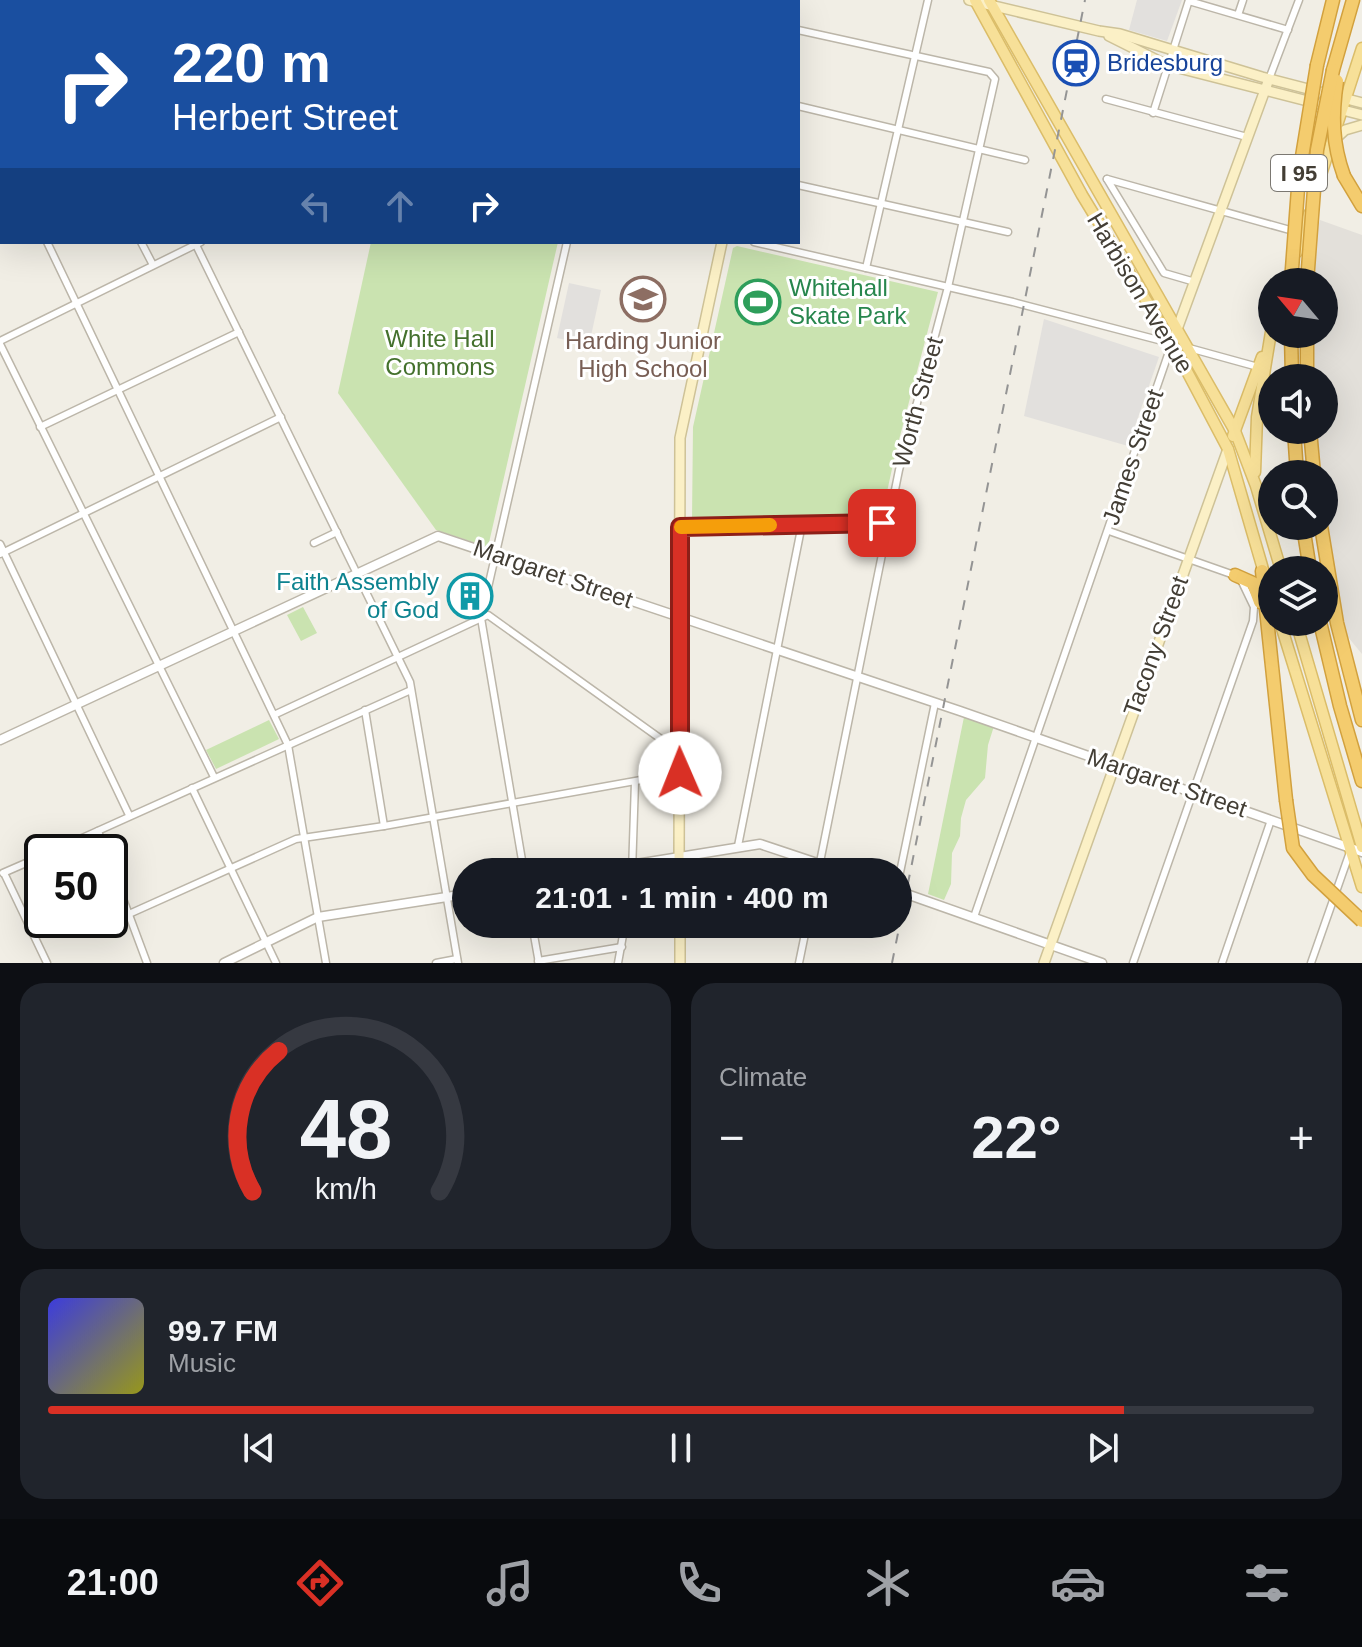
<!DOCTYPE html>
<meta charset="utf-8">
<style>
body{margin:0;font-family:Arial,sans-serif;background:#20242c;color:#f1f3f6;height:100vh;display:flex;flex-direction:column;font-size:30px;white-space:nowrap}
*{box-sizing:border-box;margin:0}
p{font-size:26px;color:#9ea1a6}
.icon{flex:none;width:44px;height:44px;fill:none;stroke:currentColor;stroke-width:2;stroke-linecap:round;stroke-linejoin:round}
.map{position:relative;height:963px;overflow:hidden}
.sheet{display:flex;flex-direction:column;gap:20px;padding:20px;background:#0d0f14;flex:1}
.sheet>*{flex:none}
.hud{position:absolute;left:0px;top:0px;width:800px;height:244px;box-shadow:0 8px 32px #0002;background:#1a4fa0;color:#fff;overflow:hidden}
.needle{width:52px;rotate:299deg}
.buttons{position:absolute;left:1258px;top:268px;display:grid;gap:16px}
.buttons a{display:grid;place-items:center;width:80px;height:80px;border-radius:50%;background:#171b24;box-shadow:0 8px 32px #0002;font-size:40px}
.speed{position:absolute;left:24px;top:834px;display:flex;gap:16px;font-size:40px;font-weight:700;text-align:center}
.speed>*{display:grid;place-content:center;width:104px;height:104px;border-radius:50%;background:#171b24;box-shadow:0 8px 32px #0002;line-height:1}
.speed .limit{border:4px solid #111;border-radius:12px;background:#fff;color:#111}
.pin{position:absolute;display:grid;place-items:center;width:68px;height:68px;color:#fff;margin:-34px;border-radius:16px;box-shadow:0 4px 12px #0006}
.me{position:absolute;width:88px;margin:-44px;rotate:359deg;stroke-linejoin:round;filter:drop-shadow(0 0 6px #0008)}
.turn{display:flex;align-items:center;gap:28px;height:168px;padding:0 40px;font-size:36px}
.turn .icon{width:104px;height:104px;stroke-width:2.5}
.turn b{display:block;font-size:56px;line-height:68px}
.lanes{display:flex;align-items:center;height:76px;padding:0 40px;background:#0003;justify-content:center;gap:40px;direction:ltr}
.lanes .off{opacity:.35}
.big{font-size:60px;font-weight:800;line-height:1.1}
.sheet .card{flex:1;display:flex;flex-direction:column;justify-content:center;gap:12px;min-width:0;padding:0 28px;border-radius:24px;background:#20242c}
.sheet .dial{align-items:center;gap:0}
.dial svg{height:208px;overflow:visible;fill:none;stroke:#363941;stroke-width:7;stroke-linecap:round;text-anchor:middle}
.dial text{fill:#f1f3f6;stroke:none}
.song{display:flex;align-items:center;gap:24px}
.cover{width:96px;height:96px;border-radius:12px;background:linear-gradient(135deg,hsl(240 70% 55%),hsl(60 70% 35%))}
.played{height:8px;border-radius:4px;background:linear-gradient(90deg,#d93025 85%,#363941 85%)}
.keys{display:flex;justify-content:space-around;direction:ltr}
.heat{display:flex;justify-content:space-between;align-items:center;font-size:44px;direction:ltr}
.sheet .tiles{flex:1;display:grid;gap:20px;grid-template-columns:1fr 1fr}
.card:last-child{grid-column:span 2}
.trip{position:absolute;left:452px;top:858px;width:460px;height:80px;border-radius:40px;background:#171b24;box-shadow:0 8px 32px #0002;font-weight:800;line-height:80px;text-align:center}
.menu{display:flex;height:128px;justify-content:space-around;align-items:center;background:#090b0e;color:#9ea1a6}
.menu .icon{width:56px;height:56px}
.menu .selected{color:#d93025}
.menu b{font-size:36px;color:#f1f3f6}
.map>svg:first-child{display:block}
</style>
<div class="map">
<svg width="1362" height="963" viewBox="0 0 1362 963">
<rect width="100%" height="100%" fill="#f1eee5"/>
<!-- industrial -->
<polygon fill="#e3e0da" points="1320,220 1362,235 1362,654 1348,637 1337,607 1324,506 1324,474 1320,474 1314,430 1324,430 1324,378 1311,378 1311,334 1324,334 1324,282 1311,282 1311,251"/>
<!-- green -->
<g fill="#cae3b0">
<polygon points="371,242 558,242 488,547 436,530 338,393"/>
<polygon points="737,246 938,292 895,455 882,515 692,520 693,427 733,248"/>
<polygon points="303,607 317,633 301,641 287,615"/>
<polygon points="964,717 994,726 988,745 985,778 966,800 961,818 960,836 952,853 951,884 944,900 928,894"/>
<polygon points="269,720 279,739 216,769 206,750"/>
</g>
<!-- parking -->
<g fill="#e2e0dd">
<polygon points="1137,0 1182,0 1167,41 1129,30"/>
<polygon points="569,283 601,290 589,345 557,338"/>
<polygon points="1044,319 1159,357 1128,446 1024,416"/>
</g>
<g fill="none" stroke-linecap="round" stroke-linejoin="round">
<!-- minor casing -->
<g stroke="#bcb6a9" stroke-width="9">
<g id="minor">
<polyline points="26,0 27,2"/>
<polyline points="86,0 87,2"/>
<polyline points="331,0 340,2"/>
<polyline points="662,0 671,2"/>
<polyline points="1189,1 1288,30"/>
<polyline points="149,2 149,0"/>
<polyline points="283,2 283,0"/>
<polyline points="417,2 417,0"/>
<polyline points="476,2 477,0"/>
<polyline points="623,2 623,0"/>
<polyline points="1238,15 1243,0"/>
<polyline points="798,30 989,72 995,79 948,287 899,470 818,872"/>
<polyline points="1269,79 1299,0"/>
<polyline points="1106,99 1247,137"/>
<polyline points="798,106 1025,160"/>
<polyline points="1153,113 1189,0"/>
<polyline points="0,142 2,146"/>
<polyline points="1107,179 1297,232"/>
<polyline points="1107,179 1164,273 1195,282"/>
<polyline points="798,185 1008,232"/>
<polyline points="47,242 288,745 326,963"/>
<polyline points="141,242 153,265"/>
<polyline points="754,242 1013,302 1170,343"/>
<polyline points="196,245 410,682 458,963"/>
<polyline points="866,268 928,0"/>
<polyline points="0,341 201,242"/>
<polyline points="0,344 214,777"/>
<polyline points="1189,348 1258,367"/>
<polyline points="40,427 239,332"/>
<polyline points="680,527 889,523"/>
<polyline points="1109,531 1234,575"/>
<polyline points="314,543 337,532"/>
<polyline points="0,544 129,815"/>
<polyline points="0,554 281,417"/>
<polyline points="365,710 384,826"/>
<polyline points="276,714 488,615 679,752"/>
<polyline points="192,788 276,963"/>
<polyline points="98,831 105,852"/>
<polyline points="738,846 802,524"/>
<polyline points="51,852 411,690"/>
<polyline points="110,864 147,963"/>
<polyline points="524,872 481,618 567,242"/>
<polyline points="632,872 635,782"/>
<polyline points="3,873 42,856"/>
<polyline points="4,873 47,963"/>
<polyline points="898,882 935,703"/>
<polyline points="129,914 296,839 384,826 680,773"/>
<polyline points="974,917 1172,343"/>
<polyline points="532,924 539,963"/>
<polyline points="538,961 622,947"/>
<polyline points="436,963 457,959"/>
<polyline points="618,963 625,924"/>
<polyline points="799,963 807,924"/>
<polyline points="1133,963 1253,621 1254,607 1242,582"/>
<polyline points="1222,963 1271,820"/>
<polyline points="1311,963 1350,852"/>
</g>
</g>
<!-- tertiary casing -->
<g stroke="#bcb6a9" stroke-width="11">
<g id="tertiary">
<polyline points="0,740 438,536 960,711 1362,852"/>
<polyline points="587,872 760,844 844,872"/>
<polyline points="898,891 1102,963"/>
<polyline points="224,963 318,917 466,894"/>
</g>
</g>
<!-- secondary casing -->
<g stroke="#cec297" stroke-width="12">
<g id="secondary">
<polyline points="969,0 1099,31 1120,34 1262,77 1362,103"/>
<polyline points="778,2 779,0"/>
<polyline points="1109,36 1167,65 1362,115"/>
<polyline points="1333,141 1345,130 1362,125"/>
<polyline points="1172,343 1269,79"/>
<polyline points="679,872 680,438 722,242"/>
<polyline points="680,924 680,963"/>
<polyline points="1044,963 1228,449"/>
</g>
</g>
<!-- primary casing -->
<g stroke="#dbbd69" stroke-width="13">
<g id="primary">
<polyline points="975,0 1082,195 1172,343 1228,449 1272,600"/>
<polyline points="989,0 1235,431 1256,486 1281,570"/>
<polyline points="1317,187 1362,48"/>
<polyline points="1297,252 1309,214"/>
<polyline points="1233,436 1262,357"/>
<polyline points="1255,472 1257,417 1271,332"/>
<polyline points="1280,622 1362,887"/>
<polyline points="1296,622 1362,847"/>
</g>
</g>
<!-- motorway casing -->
<g stroke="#d2a13e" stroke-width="15">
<g id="motorway">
<polyline points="1317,65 1333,0"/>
<polyline points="1333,70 1353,0"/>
<polyline points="1344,176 1362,206"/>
<polyline points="1291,334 1292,378"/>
<polyline points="1307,334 1307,378"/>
<polyline points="1294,430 1297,474"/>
<polyline points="1310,430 1314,474"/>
<polyline points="1303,526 1310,570"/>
<polyline points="1321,526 1337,623 1362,720"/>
<polyline points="1262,571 1286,800"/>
<polyline points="1235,575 1253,583 1260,602"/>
<polyline points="1320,622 1340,706 1362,781"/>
</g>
</g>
<!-- minor -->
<use href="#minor" stroke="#fff" stroke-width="6"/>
<!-- tertiary -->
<use href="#tertiary" stroke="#fff" stroke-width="8"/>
<!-- secondary -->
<use href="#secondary" stroke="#fbf0c6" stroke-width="9"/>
<!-- primary -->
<use href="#primary" stroke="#f7e098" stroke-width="10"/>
<!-- motorway -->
<use href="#motorway" stroke="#f4cc6e" stroke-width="12"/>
<!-- rail -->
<polyline stroke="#949494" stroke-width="2" stroke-dasharray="10 10" stroke-linecap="butt" points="892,963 1085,0"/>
<!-- motorway-bridge casing -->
<g stroke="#d2a13e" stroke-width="15" stroke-linecap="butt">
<g id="motorway-bridge">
<path d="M 1337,81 C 1332,115 1332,143 1344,176"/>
<polyline points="1291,282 1299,175 1317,65"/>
<polyline points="1307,282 1317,150 1333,70"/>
<polyline points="1286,800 1293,848 1313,875 1362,921"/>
</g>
</g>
<!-- motorway-bridge -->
<use href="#motorway-bridge" stroke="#f4cc6e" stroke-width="12"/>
</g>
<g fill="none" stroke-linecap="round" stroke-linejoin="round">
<!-- route casing -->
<g stroke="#8d1f18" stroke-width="20">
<polyline id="route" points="680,773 680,527 882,523"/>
</g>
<!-- route -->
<use href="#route" stroke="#d93025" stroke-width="14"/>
<!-- slow -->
<polyline stroke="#f59e0b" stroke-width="14" points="681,527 770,525"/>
</g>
<!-- icons -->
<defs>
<g id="station-ring" transform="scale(2.3)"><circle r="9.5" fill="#fff" stroke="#1a4fb4" stroke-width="1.5"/><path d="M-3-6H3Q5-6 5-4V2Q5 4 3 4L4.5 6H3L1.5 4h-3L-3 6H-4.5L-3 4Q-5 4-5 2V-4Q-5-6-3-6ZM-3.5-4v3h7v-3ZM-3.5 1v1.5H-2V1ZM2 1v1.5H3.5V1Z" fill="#1a4fb4"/></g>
<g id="school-ring" transform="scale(2.3)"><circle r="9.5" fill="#fff" stroke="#8d6e63" stroke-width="1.5"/><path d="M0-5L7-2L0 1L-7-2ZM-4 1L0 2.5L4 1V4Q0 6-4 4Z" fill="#8d6e63"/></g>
<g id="stadium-ring" transform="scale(2.3)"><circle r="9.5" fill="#fff" stroke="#2e9e5b" stroke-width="1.5"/><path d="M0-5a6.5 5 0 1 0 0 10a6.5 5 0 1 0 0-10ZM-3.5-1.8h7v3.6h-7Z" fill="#2e9e5b"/></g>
<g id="building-ring" transform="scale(2.3)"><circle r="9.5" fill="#fff" stroke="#0f9aa8" stroke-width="1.5"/><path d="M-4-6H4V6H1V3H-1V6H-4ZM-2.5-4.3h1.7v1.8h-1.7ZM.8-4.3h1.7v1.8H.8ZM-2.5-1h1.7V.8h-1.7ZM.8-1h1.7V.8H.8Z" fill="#0f9aa8"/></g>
</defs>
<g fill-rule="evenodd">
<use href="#station-ring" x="1076" y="63"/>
<use href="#school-ring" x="643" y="299"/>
<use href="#stadium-ring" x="758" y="302"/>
<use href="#building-ring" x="470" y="596"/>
</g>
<g text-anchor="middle" stroke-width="6" stroke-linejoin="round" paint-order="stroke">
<!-- shield labels -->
<rect fill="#fff" stroke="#7b7872" stroke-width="2" x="1271" y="155" width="56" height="36" rx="6"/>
<g font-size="22" font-weight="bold" fill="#433e35">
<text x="1299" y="181">I 95</text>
</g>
<!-- transit labels -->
<g font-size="24" fill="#164399" stroke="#fff" text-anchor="start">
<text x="1107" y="71">Bridesburg</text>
</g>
<!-- leisure labels -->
<g font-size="24" fill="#27864d" stroke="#fff" text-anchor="start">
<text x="789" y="296">Whitehall<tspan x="789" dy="28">Skate Park</tspan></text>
</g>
<!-- street labels -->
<g font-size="24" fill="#433e35" stroke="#fff">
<text transform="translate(1140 293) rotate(59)" y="8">Harbison Avenue</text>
<text transform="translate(918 402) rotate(-75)" y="8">Worth Street</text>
<text transform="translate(1133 457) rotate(-71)" y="8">James Street</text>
<text transform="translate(553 574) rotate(19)" y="8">Margaret Street</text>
<text transform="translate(1156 646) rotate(-70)" y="8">Tacony Street</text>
<text transform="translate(1167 783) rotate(19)" y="8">Margaret Street</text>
</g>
<!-- park labels -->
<g font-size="24" fill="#44712d" stroke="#fff">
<text x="440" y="347">White Hall<tspan x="440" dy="28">Commons</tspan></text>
</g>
<!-- education labels -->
<g font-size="24" fill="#785e54" stroke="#fff">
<text x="643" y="349">Harding Junior<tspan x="643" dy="28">High School</tspan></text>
</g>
<!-- culture labels -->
<g font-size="24" fill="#0d838f" stroke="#fff" text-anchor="end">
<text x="439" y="590">Faith Assembly<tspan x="439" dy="28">of God</tspan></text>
</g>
</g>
</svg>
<div class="buttons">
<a><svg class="needle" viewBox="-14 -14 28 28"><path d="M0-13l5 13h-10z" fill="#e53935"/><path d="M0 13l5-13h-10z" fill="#9ea1a6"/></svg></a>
<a><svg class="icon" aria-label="sound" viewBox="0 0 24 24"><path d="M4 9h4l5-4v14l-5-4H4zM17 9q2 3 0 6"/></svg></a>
<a><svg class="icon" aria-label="search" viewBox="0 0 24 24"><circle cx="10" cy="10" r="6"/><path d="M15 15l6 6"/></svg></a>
<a><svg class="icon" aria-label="layers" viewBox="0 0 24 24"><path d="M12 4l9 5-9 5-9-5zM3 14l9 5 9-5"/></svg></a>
</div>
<div class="speed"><div class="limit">50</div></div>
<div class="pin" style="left:882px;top:523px;background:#d93025"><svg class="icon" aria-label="arrive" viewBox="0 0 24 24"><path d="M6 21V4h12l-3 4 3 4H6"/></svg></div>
<svg class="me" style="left:680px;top:773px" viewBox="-20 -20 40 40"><circle r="19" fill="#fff"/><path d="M0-13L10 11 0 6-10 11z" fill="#d93025"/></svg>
<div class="trip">21:01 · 1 min · 400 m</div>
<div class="hud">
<div class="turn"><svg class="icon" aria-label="right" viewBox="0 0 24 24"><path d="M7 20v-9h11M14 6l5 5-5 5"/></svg><div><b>220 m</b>Herbert Street</div></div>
<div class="lanes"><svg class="icon off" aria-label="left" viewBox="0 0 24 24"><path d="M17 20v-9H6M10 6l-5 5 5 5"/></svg><svg class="icon off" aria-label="ahead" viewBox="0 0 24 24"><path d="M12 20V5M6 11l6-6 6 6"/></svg><svg class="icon" aria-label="right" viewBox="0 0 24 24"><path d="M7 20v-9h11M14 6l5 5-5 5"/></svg></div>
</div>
</div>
<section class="sheet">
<div class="tiles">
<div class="card dial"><svg viewBox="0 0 100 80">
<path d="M14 69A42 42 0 1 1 86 69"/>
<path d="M14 69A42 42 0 0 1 24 15" stroke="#d93025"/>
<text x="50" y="56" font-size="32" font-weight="700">48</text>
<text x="50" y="72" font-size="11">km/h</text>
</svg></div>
<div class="card"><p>Climate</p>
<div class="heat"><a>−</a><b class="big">22°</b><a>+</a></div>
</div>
<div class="card">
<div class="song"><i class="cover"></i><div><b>99.7 FM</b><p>Music</p></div></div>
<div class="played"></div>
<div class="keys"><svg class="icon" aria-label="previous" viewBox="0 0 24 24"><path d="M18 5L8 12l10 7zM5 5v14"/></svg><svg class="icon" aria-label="pause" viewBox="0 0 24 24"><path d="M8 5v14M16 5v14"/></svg><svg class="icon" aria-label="next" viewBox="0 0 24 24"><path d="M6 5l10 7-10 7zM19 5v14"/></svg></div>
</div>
</div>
</section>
<nav class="menu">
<b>21:00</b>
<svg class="icon selected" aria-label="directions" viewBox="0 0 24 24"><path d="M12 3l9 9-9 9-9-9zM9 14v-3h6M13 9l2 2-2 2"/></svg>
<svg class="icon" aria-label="music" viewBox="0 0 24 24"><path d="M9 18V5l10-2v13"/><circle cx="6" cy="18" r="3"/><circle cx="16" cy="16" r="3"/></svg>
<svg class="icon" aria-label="phone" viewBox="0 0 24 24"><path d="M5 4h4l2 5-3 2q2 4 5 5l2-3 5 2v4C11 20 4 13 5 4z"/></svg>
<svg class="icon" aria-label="climate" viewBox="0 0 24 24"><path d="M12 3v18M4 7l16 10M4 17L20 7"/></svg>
<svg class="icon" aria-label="car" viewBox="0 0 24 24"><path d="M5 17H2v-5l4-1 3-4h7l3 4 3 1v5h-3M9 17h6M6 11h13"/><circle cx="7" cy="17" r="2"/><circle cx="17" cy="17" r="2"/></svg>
<svg class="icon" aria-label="filters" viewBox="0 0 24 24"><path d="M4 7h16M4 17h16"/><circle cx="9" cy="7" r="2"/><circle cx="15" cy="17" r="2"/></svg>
</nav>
